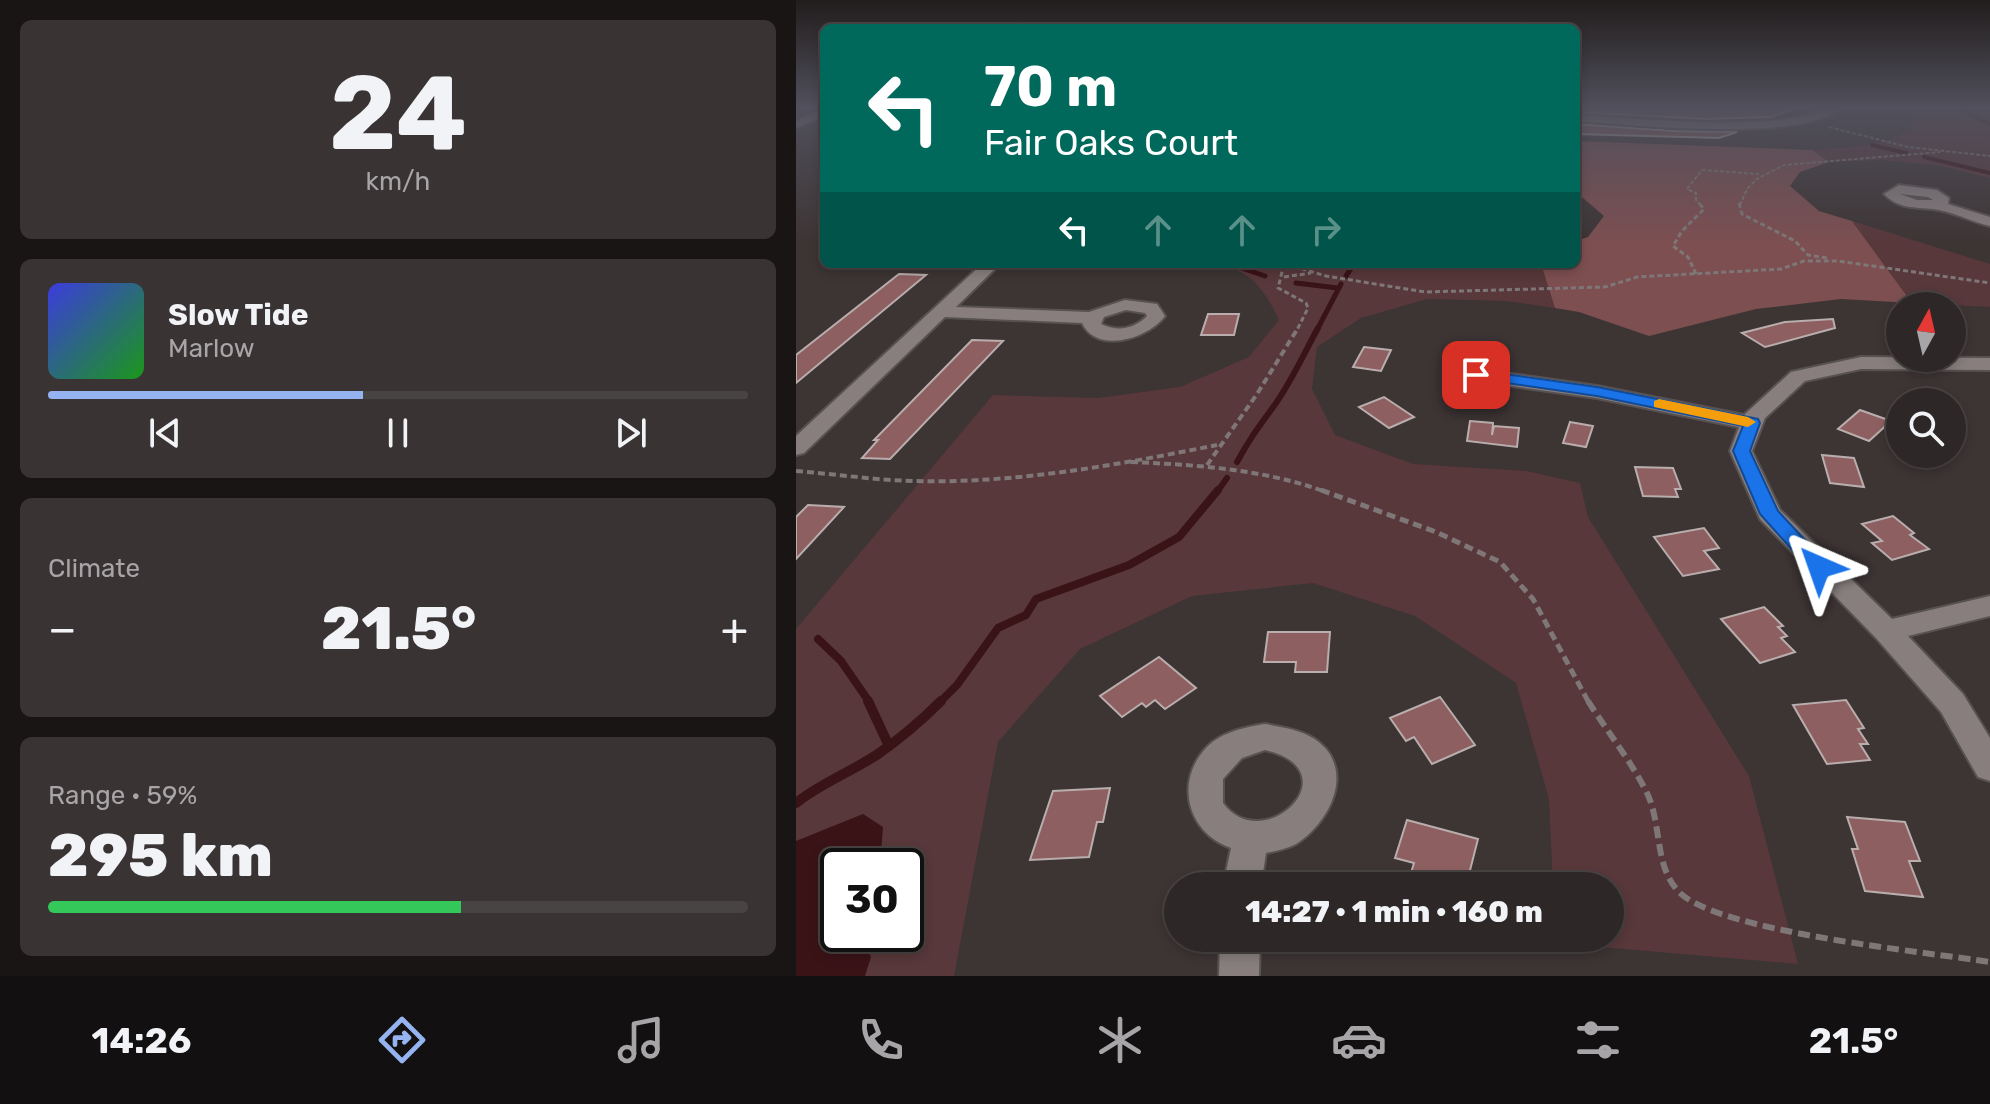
<!DOCTYPE html>
<meta charset="utf-8">
<style>
body{margin:0;font-family:Rubik,sans-serif;background:#3a3333;color:#f1f3f6;height:100vh;display:flex;flex-direction:column;font-size:30px;white-space:nowrap}
*{box-sizing:border-box;margin:0}
p{font-size:26px;color:#a7a5a7}
.icon{flex:none;width:44px;height:44px;fill:none;stroke:currentColor;stroke-width:2;stroke-linecap:round;stroke-linejoin:round}
.map{position:relative;flex:1;overflow:hidden}
.drawer{display:flex;flex-direction:column;gap:20px;padding:20px;background:#191515;width:796px}
.drawer>*{flex:none}
.hud{position:absolute;left:24px;top:24px;width:760px;height:244px;border-radius:12px;box-shadow:0 4px 12px #0003,0 0 0 2px #494444;background:#00695c;color:#fff;overflow:hidden}
.needle{width:52px;rotate:8deg}
.tools{position:absolute;left:1090px;top:292px;display:grid;gap:16px}
.tools a{display:grid;place-items:center;width:80px;height:80px;border-radius:50%;background:#2e2727;box-shadow:0 4px 12px #0003,0 0 0 2px #494444;font-size:40px}
.speed{position:absolute;left:24px;top:848px;display:flex;gap:16px;font-size:40px;font-weight:700;text-align:center}
.speed>*{display:grid;place-content:center;width:104px;height:104px;border-radius:50%;background:#2e2727;box-shadow:0 4px 12px #0003,0 0 0 2px #494444;line-height:1}
.speed .limit{border:4px solid #111;border-radius:12px;background:#fff;color:#111}
.pin{position:absolute;display:grid;place-items:center;width:68px;height:68px;color:#fff;margin:-34px;border-radius:16px;box-shadow:0 4px 12px #0006}
.me{position:absolute;width:88px;margin:-44px;rotate:317deg;stroke-linejoin:round;filter:drop-shadow(0 0 6px #0008)}
.turn{display:flex;align-items:center;gap:28px;height:168px;padding:0 32px;font-size:36px}
.turn .icon{width:104px;height:104px;stroke-width:2.5}
.turn b{display:block;font-size:56px;line-height:68px}
.lanes{display:flex;align-items:center;height:76px;padding:0 32px;background:#0003;justify-content:center;gap:40px;direction:ltr}
.lanes .off{opacity:.35}
.big{font-size:60px;font-weight:800;line-height:1.1}
.drawer .widget{flex:1;display:flex;flex-direction:column;justify-content:center;gap:12px;min-width:0;padding:0 28px;border-radius:12px;background:#3a3333}
.drawer .dial{align-items:center;gap:0}
.dial b{font-size:104px;line-height:1}
.song{display:flex;align-items:center;gap:24px}
.cover{width:96px;height:96px;border-radius:12px;background:linear-gradient(135deg,hsl(240 70% 55%),hsl(120 70% 35%))}
.played{height:8px;border-radius:4px;background:linear-gradient(90deg,#95b2f1 45%,#494444 45%)}
.keys{display:flex;justify-content:space-around;direction:ltr}
.heat{display:flex;justify-content:space-between;align-items:center;font-size:44px;direction:ltr}
.charge{height:12px;border-radius:6px;background:linear-gradient(90deg,#34c759 59%,#494444 0)}
.trip{position:absolute;left:368px;top:872px;width:460px;height:80px;border-radius:40px;background:#2e2727;box-shadow:0 4px 12px #0003,0 0 0 2px #494444;font-weight:800;line-height:80px;text-align:center}
.menu{display:flex;height:128px;justify-content:space-around;align-items:center;background:#121010;color:#a7a5a7}
.menu .icon{width:56px;height:56px}
.menu .selected{color:#95b2f1}
.menu b{font-size:36px;color:#f1f3f6}
main{display:flex;flex:1;min-height:0}
.map>svg:first-child{display:block}
</style>
<main>
<section class="drawer">
<div class="widget dial"><b>24</b><p>km/h</p></div>
<div class="widget">
<div class="song"><i class="cover"></i><div><b>Slow Tide</b><p>Marlow</p></div></div>
<div class="played"></div>
<div class="keys"><svg class="icon" aria-label="previous" viewBox="0 0 24 24"><path d="M18 5L8 12l10 7zM5 5v14"/></svg><svg class="icon" aria-label="pause" viewBox="0 0 24 24"><path d="M8 5v14M16 5v14"/></svg><svg class="icon" aria-label="next" viewBox="0 0 24 24"><path d="M6 5l10 7-10 7zM19 5v14"/></svg></div>
</div>
<div class="widget"><p>Climate</p>
<div class="heat"><a>−</a><b class="big">21.5°</b><a>+</a></div>
</div>
<div class="widget"><p>Range · 59%</p><b class="big">295 km</b><div class="charge"></div></div>
</section>
<div class="map">
<svg width="1194" height="976" viewBox="0 0 1194 976">
<rect width="100%" height="100%" fill="#3d3434"/>
<!-- green -->
<g fill="#58383a" fill-rule="evenodd">
<path d="M 1124,108 L 1194,108 L 1194,178 L 1146,166 L 1088,160 L 1033,162 L 1016,150 C 1050,146 1115,150 1124,108 Z"/>
<polygon points="1056,221 1194,264 1194,307 1116,303"/>
<path d="M 420,264 L 745,264 L 759,308 L 710,301 L 631,299 L 565,318 L 521,347 L 516,389 L 539,435 L 617,464 L 731,471 L 784,483 L 792,517 L 953,776 L 1002,964 L 759,943 L 759,938 L 814,938 L 814,886 L 757,886 L 753,799 L 720,683 L 619,616 L 517,583 L 396,596 L 284,649 L 202,742 L 158,976 L 0,976 L 0,629 L 197,395 L 302,398 L 384,387 L 453,357 L 483,320 C 469,291 455,269 420,264 ZM 42,866 L 110,866 L 110,934 L 42,934 Z"/>
</g>
<!-- forest -->
<polygon fill="#7d4f51" points="780,141 1016,150 1033,162 1004,172 994,186 1023,211 1056,221 1116,303 1045,299 960,309 853,336 783,312 759,308 745,264 780,264 780,241 792,237 808,216 780,192"/>
<!-- water -->
<polygon fill="#3a1317" points="67,814 87,827 84,866 42,866 42,934 64,934 75,957 69,976 0,976 0,841"/>
<g fill="none" stroke-linecap="round" stroke-linejoin="round">
<!-- stream-far4 -->
<g stroke="#3a1317" stroke-width="4">
<polyline points="1161,108 1194,124"/>
<polyline points="1076,145 1110,153"/>
<polyline points="1128,157 1194,173"/>
</g>
<!-- stream-far3 -->
<g stroke="#3a1317" stroke-width="5">
<polyline points="434,264 469,276"/>
<polyline points="550,276 558,264"/>
<polyline points="500,283 542,288"/>
<polyline points="521,330 545,284"/>
</g>
<!-- stream-far2 -->
<g stroke="#3a1317" stroke-width="6">
<path d="M 441,462 C 453,440 461,429 475,410 C 494,385 507,355 522,328"/>
<polyline points="421,492 431,478"/>
</g>
<!-- stream-far1 -->
<g stroke="#3a1317" stroke-width="8">
<polyline points="22,639 45,661 74,703"/>
<polyline points="143,703 161,685 202,628 230,615 240,599 333,565 383,537 422,490"/>
</g>
<!-- stream -->
<g stroke="#3a1317" stroke-width="10">
<polyline points="72,701 93,746"/>
<path d="M 0,803 C 25,783 55,772 82,754 C 105,738 126,720 145,701"/>
</g>
</g>
<!-- building -->
<g fill="#8d5f60" stroke="#b9adad" stroke-width="2">
<polygon points="780,108 996,108 997,109 976,117 910,119 780,112"/>
<polygon points="780,124 878,131 941,132 923,138 780,134"/>
<polygon points="103,274 130,275 0,383 0,355"/>
<polygon points="412,314 443,314 438,335 405,335"/>
<polygon points="1037,319 1039,328 969,347 946,333 989,322"/>
<polygon points="176,340 207,341 94,459 66,458 82,440 78,440"/>
<polygon points="568,347 595,350 585,371 557,367"/>
<polygon points="588,397 618,417 593,428 563,407"/>
<polygon points="1064,410 1095,421 1073,441 1042,429"/>
<polygon points="674,421 697,423 696,435 698,426 723,428 721,447 671,441"/>
<polygon points="774,422 797,426 790,447 767,443"/>
<polygon points="1026,455 1058,458 1068,487 1034,483"/>
<polygon points="839,467 877,468 885,489 879,489 882,497 847,496"/>
<polygon points="12,505 48,507 0,559 0,517"/>
<polygon points="1097,516 1118,533 1114,535 1133,549 1096,560 1076,543 1086,541 1066,524"/>
<polygon points="908,528 923,548 908,551 923,569 887,576 858,537"/>
<polygon points="968,607 987,626 982,627 991,636 985,638 999,652 964,663 925,619"/>
<polygon points="472,632 534,632 531,672 499,672 500,662 468,662"/>
<polygon points="363,657 400,688 369,709 359,700 350,707 346,703 326,717 304,696"/>
<polygon points="644,697 679,745 636,764 618,737 610,741 594,718"/>
<polygon points="1050,700 1068,728 1062,729 1072,744 1064,744 1074,760 1031,764 997,705"/>
<polygon points="314,788 307,822 301,822 293,857 234,860 257,791"/>
<polygon points="1051,817 1109,822 1124,861 1113,861 1127,897 1069,891 1056,849 1062,849"/>
<polygon points="611,820 682,839 670,886 611,886 618,863 599,858"/>
</g>
<g fill="none" stroke-linecap="round" stroke-linejoin="round">
<!-- minor casing -->
<g stroke="#585151" stroke-width="4">
<g id="minor">
<path d="M 1031,108 L 1045,108 C 1004,143 837,125 780,121 L 780,115 C 835,118 988,133 1031,108 Z"/>
<polygon points="28,109 28,116 0,128 0,121"/>
<path d="M 1103,185 L 1141,190 L 1153,198 L 1152,204 L 1194,217 L 1194,226 C 1176,222 1156,211 1137,209 C 1119,207 1102,209 1088,194 ZM 1104,194 L 1132,197 L 1137,200 L 1121,200 Z"/>
<path d="M 186,264 L 204,264 L 160,307 L 293,312 L 329,300 L 361,304 L 369,316 C 353,338 301,355 286,323 L 149,317 L 8,453 L 0,455 L 0,436 ZM 330,310 L 349,313 L 351,316 C 338,329 322,332 305,324 L 308,317 Z"/>
<polygon points="1065,357 1194,358 1194,370 1065,369 1009,381 969,418 956,451 984,510 1096,619 1194,596 1194,616 1112,636 1167,694 1194,738 1194,781 1182,777 1145,712 1080,638 964,519 934,451 943,427 801,398 680,381 670,375 680,369 801,386 948,415 995,372"/>
<path d="M 469,724 C 491,728 515,731 530,749 C 556,781 529,826 500,844 C 491,849 480,851 470,853 L 465,886 L 427,886 L 435,848 C 391,833 378,781 411,747 C 426,732 449,727 469,724 ZM 469,750 C 558,771 467,858 427,803 L 427,779 L 446,758 Z"/>
<polygon points="424,938 464,938 463,976 423,976"/>
</g>
</g>
<!-- path-far4 -->
<g stroke="#7f7777" stroke-width="2" stroke-dasharray="4 2" stroke-linecap="butt">
<polyline points="1033,127 1112,147 1194,156"/>
<polyline points="905,205 900,200 900,193 891,189 906,170 963,174"/>
<polyline points="944,205 951,189 961,179 988,165 1144,152"/>
</g>
<!-- path-far3 -->
<g stroke="#7f7777" stroke-width="3" stroke-dasharray="5 3" stroke-linecap="butt">
<polyline points="943,203 946,214 999,241 1012,255 1031,258"/>
<polyline points="488,264 482,288 510,303 512,308 501,330"/>
<polyline points="490,264 530,276 629,292 809,287 841,277 985,269 1008,261 1042,261 1194,283"/>
<polyline points="900,274 892,257 877,246 886,231 908,209 903,203"/>
<polyline points="488,277 515,273"/>
</g>
<!-- path-far2 -->
<g stroke="#7f7777" stroke-width="4" stroke-dasharray="7 4" stroke-linecap="butt">
<path d="M 335,462 C 402,465 467,469 530,492"/>
<polyline points="411,465 461,394 502,328"/>
<path d="M 0,471 C 39,474 78,480 116,481 C 218,484 321,465 421,445"/>
</g>
<!-- path-far1 -->
<polyline stroke="#7f7777" stroke-width="5" stroke-dasharray="9 5" stroke-linecap="butt" points="525,490 640,532 704,562 737,599 793,703"/>
<!-- path -->
<path stroke="#7f7777" stroke-width="6" stroke-dasharray="12 6" stroke-linecap="butt" d="M 792,701 C 811,731 835,761 851,793 C 866,824 858,865 882,891 C 920,932 1131,952 1194,962"/>
<!-- minor -->
<use href="#minor" fill="#887e7e" fill-rule="evenodd"/>
</g>
<!-- sky -->
<linearGradient id="sky" x2="0" y2="1"><stop stop-color="#221d1d"/><stop offset="0.44" stop-color="#51505c"/><stop offset="1" stop-color="#51505c" stop-opacity="0"/></linearGradient>
<rect width="1194" height="245" fill="url(#sky)"/>
<!-- route -->
<polygon fill="#1a73e8" stroke="#114b97" stroke-width="2" points="680,370 801,387 962,419 964,423 954,451 982,511 1034,567 1023,574 1016,572 964,514 937,451 947,426 801,396 675,378 672,375"/>
<!-- slow -->
<polygon fill="#f59e0b" points="863,399 952,417 960,422 952,427 858,407 858,401"/>
</svg>
<div class="tools">
<a><svg class="needle" viewBox="-14 -14 28 28"><path d="M0-13l5 13h-10z" fill="#e53935"/><path d="M0 13l5-13h-10z" fill="#a7a5a7"/></svg></a>
<a><svg class="icon" aria-label="search" viewBox="0 0 24 24"><circle cx="10" cy="10" r="6"/><path d="M15 15l6 6"/></svg></a>
</div>
<div class="speed"><div class="limit">30</div></div>
<div class="pin" style="left:680px;top:375px;background:#d93025"><svg class="icon" aria-label="arrive" viewBox="0 0 24 24"><path d="M6 21V4h12l-3 4 3 4H6"/></svg></div>
<svg class="me" style="left:1023px;top:567px" viewBox="-20 -20 40 40"><path d="M0-17L14 15 0 8-14 15z" fill="#1a73e8" stroke="#fff" stroke-width="4"/></svg>
<div class="trip">14:27 · 1 min · 160 m</div>
<div class="hud">
<div class="turn"><svg class="icon" aria-label="left" viewBox="0 0 24 24"><path d="M17 20v-9H6M10 6l-5 5 5 5"/></svg><div><b>70 m</b>Fair Oaks Court</div></div>
<div class="lanes"><svg class="icon" aria-label="left" viewBox="0 0 24 24"><path d="M17 20v-9H6M10 6l-5 5 5 5"/></svg><svg class="icon off" aria-label="ahead" viewBox="0 0 24 24"><path d="M12 20V5M6 11l6-6 6 6"/></svg><svg class="icon off" aria-label="ahead" viewBox="0 0 24 24"><path d="M12 20V5M6 11l6-6 6 6"/></svg><svg class="icon off" aria-label="right" viewBox="0 0 24 24"><path d="M7 20v-9h11M14 6l5 5-5 5"/></svg></div>
</div>
</div>
</main>
<nav class="menu">
<b>14:26</b>
<svg class="icon selected" aria-label="directions" viewBox="0 0 24 24"><path d="M12 3l9 9-9 9-9-9zM9 14v-3h6M13 9l2 2-2 2"/></svg>
<svg class="icon" aria-label="music" viewBox="0 0 24 24"><path d="M9 18V5l10-2v13"/><circle cx="6" cy="18" r="3"/><circle cx="16" cy="16" r="3"/></svg>
<svg class="icon" aria-label="phone" viewBox="0 0 24 24"><path d="M5 4h4l2 5-3 2q2 4 5 5l2-3 5 2v4C11 20 4 13 5 4z"/></svg>
<svg class="icon" aria-label="climate" viewBox="0 0 24 24"><path d="M12 3v18M4 7l16 10M4 17L20 7"/></svg>
<svg class="icon" aria-label="car" viewBox="0 0 24 24"><path d="M5 17H2v-5l4-1 3-4h7l3 4 3 1v5h-3M9 17h6M6 11h13"/><circle cx="7" cy="17" r="2"/><circle cx="17" cy="17" r="2"/></svg>
<svg class="icon" aria-label="filters" viewBox="0 0 24 24"><path d="M4 7h16M4 17h16"/><circle cx="9" cy="7" r="2"/><circle cx="15" cy="17" r="2"/></svg>
<b>21.5°</b>
</nav>
